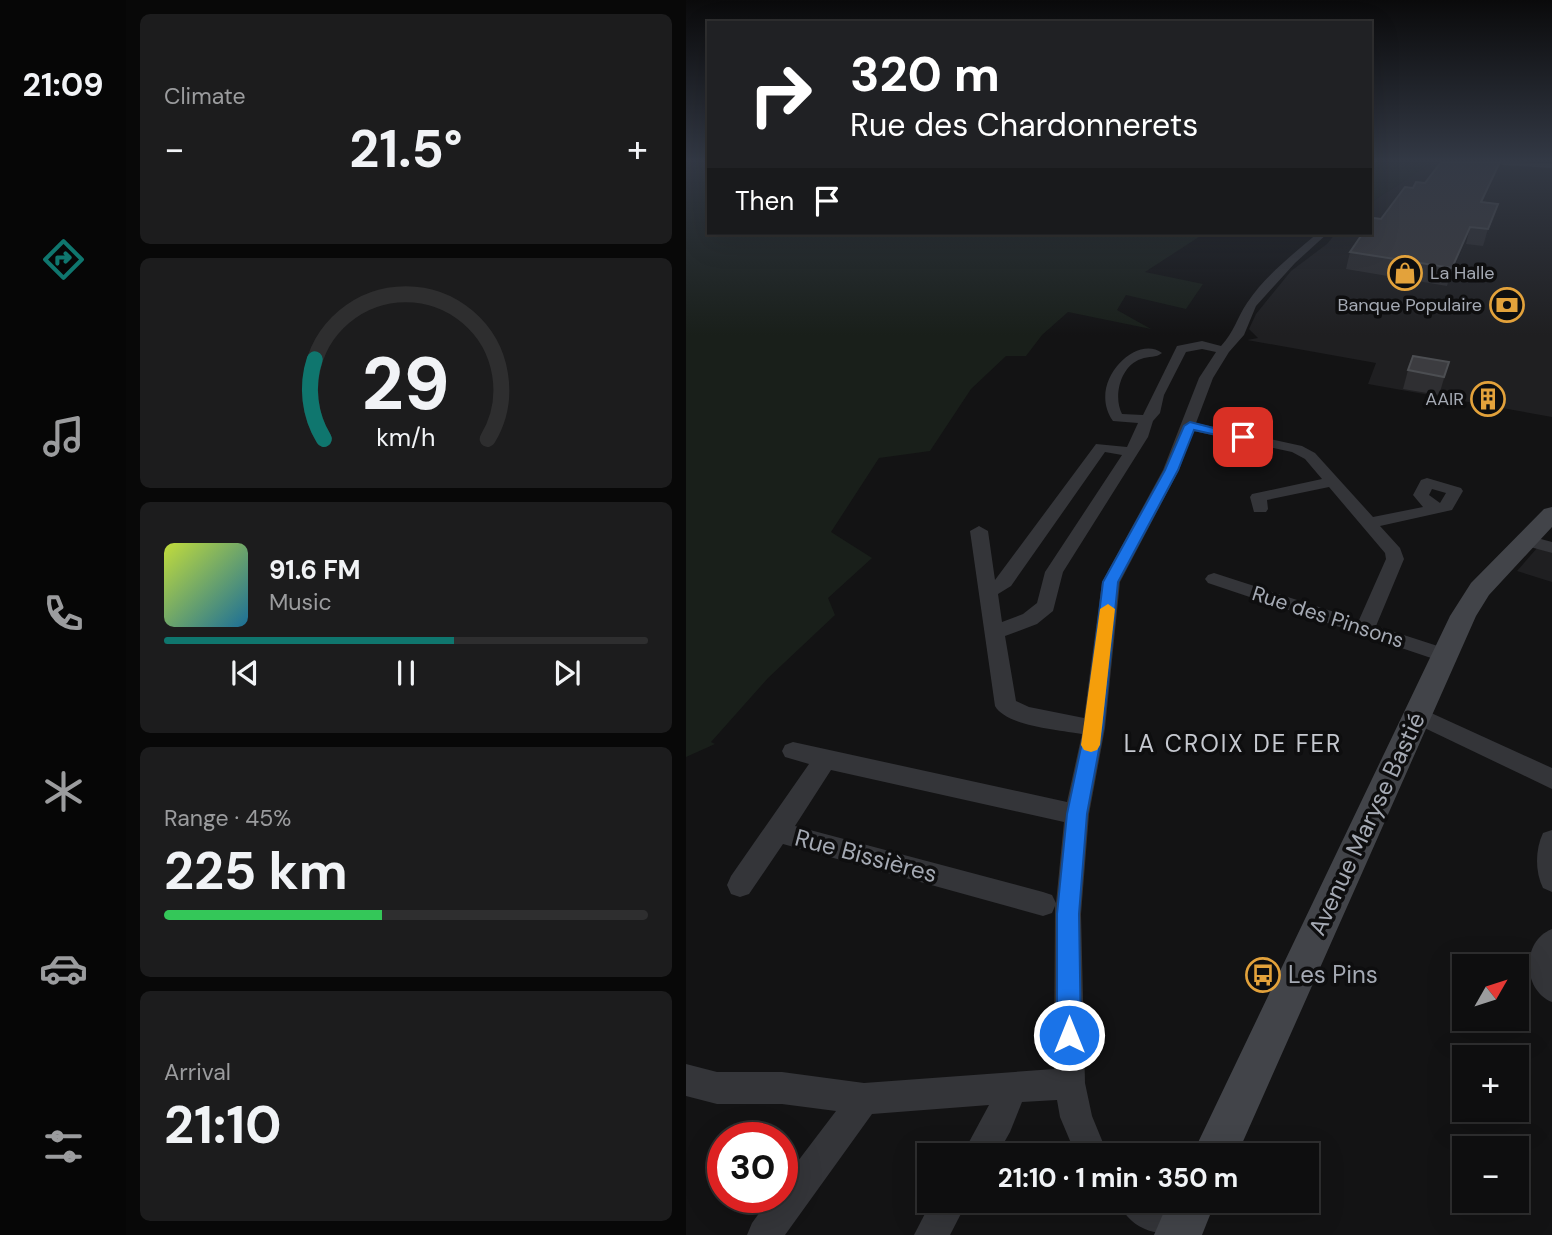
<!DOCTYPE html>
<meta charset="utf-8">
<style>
body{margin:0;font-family:"DM Sans",sans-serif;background:#1c1c1d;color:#f1f3f6;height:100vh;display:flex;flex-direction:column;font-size:26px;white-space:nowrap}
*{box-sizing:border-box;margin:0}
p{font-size:23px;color:#9b9c9e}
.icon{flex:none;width:38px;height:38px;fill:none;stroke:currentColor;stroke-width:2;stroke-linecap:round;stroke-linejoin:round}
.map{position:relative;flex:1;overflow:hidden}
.side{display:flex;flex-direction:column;gap:14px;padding:14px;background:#080808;width:560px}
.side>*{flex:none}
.hud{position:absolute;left:21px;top:21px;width:665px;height:214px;border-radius:0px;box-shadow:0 7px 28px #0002,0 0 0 2px #2e2e2f;background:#202124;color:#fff;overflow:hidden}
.needle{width:46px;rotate:51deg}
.fabs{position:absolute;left:766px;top:954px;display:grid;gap:14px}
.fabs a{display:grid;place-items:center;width:77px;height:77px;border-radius:0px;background:#0e0e0f;box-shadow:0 7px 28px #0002,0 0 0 2px #2e2e2f;font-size:35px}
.speed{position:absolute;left:21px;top:1122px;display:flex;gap:14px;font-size:35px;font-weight:700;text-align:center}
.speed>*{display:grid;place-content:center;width:91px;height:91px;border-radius:50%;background:#0e0e0f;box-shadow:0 7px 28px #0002,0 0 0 2px #2e2e2f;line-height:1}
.speed .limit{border:10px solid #d22;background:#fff;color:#111}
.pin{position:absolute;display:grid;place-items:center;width:60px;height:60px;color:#fff;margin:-30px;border-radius:14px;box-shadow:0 4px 10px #0006}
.me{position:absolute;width:77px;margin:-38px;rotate:0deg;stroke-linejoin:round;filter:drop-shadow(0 0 5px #0008)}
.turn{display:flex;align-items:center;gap:24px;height:147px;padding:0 28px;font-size:32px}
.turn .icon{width:91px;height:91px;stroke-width:2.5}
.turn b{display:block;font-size:49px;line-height:60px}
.then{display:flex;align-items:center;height:66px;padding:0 28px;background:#0003;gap:14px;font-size:26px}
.big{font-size:52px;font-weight:700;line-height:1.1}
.side .tile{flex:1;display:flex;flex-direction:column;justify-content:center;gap:10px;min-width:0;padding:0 24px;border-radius:10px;background:#1c1c1d}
.side .dial{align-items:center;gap:0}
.dial svg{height:182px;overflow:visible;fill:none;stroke:#2e2e2f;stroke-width:7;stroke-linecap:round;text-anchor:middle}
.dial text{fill:#f1f3f6;stroke:none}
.song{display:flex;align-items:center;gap:21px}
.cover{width:84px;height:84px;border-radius:10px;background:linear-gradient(135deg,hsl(70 70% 55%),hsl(200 70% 35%))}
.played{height:7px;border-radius:4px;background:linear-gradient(90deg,#0f766e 60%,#2e2e2f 60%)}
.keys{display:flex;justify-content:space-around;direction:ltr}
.heat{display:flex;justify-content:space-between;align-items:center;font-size:38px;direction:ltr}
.charge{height:10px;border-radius:5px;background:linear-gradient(90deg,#34c759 45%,#2e2e2f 0)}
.trip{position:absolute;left:231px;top:1143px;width:402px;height:70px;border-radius:0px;background:#0e0e0f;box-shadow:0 7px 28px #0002,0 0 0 2px #2e2e2f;font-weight:700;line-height:70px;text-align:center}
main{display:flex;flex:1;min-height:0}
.dock{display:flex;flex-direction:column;width:126px;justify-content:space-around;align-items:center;background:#060606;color:#9b9c9e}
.dock .icon{width:49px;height:49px}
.dock .on{color:#0f766e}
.dock b{font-size:32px;color:#f1f3f6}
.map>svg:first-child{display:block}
</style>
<main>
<nav class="dock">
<b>21:09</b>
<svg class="icon on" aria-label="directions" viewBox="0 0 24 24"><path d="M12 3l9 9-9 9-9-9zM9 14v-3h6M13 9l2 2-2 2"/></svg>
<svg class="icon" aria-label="music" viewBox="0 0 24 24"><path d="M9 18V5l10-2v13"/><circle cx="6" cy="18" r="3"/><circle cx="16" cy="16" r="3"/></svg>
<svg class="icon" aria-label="phone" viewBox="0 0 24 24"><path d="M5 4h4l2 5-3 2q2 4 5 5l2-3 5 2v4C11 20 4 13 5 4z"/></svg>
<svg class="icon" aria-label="climate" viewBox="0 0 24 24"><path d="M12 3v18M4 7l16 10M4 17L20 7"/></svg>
<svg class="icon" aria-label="car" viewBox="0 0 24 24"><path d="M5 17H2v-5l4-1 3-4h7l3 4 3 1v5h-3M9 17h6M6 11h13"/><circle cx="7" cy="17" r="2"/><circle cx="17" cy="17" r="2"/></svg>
<svg class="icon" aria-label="filters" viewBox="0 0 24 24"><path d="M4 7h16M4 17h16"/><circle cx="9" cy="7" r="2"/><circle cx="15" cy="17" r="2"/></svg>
</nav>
<section class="side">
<div class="tile"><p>Climate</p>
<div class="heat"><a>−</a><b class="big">21.5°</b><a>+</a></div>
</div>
<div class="tile dial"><svg viewBox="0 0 100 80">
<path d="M14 69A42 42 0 1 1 86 69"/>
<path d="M14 69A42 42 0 0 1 10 34" stroke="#0f766e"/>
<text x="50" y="56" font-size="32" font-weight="700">29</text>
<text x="50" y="72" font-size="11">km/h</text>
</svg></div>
<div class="tile">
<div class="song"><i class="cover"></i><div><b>91.6 FM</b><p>Music</p></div></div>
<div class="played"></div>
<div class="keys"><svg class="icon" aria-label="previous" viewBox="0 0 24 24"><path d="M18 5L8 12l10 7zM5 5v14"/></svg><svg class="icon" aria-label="pause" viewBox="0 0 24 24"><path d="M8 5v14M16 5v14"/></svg><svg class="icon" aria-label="next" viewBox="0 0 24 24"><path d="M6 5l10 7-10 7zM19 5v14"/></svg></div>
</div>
<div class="tile"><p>Range · 45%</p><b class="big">225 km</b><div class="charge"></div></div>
<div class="tile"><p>Arrival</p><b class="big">21:10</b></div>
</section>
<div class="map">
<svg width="866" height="1235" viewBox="0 0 866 1235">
<rect width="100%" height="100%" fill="#131314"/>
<!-- built -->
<g fill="#1f1f21">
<polygon points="747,162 866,162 866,417 682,384 690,363 561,340 572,338 563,329 570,314 605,271 641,244 650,233 684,233 684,203"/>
<polygon points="851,548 866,553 866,582 831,571"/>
</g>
<!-- green -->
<g fill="#191f1a">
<polygon points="0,162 23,162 23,233 519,233 459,272 517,284 500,309 440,295 431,310 465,329 382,312 356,335 340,356 320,356 285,389 244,451 193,458 145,532 186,558 142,598 149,615 82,678 25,742 29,744 0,757"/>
<polygon points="689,162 747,162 684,203 684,176"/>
</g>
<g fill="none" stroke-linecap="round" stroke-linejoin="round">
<!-- street -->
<g fill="#343539" fill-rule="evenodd">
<path d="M 632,233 L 642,233 L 609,263 L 570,306 L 558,335 L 543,352 L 527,378 L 510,423 L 616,446 L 629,453 L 687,517 L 737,507 L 727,495 L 735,480 L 741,478 L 775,488 L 777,491 L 766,510 L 694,526 L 714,548 L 718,559 L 690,626 L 764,650 L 767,655 L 764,660 L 757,662 L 522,583 L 519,579 L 522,575 L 528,573 L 673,620 L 700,559 L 699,553 L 643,487 L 581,500 L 582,509 L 580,512 L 568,512 L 564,497 L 566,494 L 636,479 L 619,459 L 606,452 L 507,431 L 493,470 L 434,582 L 419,728 L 403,814 L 395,914 L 399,1083 L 406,1116 L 422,1155 L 390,1155 L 374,1117 L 371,1100 L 336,1102 L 324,1132 L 311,1155 L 276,1155 L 303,1105 L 186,1114 L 99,1235 L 61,1235 L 66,1223 L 85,1197 L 96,1197 L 96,1182 L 150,1111 L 96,1104 L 31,1104 L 0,1096 L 0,1064 L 31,1072 L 96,1072 L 178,1083 L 368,1069 L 369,906 L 366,913 L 357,916 L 97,844 L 63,894 L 54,897 L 45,894 L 41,885 L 45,876 L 123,764 L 99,757 L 96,751 L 99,745 L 107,742 L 381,802 L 396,734 C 374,730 320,726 309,706 L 284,531 L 293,526 L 302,531 L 309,580 L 410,444 L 441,447 L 452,423 L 427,421 C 400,383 450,333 476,353 C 470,358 463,356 455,359 C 434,366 427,397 436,414 L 457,415 L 491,346 L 516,341 L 535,346 C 548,332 551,318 561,303 C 579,276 607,254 632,233 ZM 516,349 L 530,352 L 513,378 L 477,470 L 416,582 L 398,718 L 343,707 L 330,701 L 319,636 L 351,624 L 367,611 L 377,572 L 462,437 L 467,421 L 474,413 L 478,395 L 500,352 ZM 419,452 L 436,455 L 359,572 L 351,603 L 337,614 L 316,622 L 312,594 L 325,586 ZM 746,489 L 760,493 L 754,503 L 743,495 ZM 145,770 L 378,822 L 370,903 L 366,895 L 357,892 L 109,826 Z"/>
<polygon points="840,535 866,542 866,553 834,544 831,540 834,536"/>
<polygon points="732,707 866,768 866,789 724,721 721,715 724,709"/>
<path d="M 866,830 L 866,892 L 857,888 C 849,872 849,850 857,833 Z"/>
<path d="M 866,929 L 866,1002 C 836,990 835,941 866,929 Z"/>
<polygon points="246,1200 282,1200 264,1235 228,1235"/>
<path d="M 431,1200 C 465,1200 494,1197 509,1235 C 475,1235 447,1235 431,1200 Z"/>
</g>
<!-- secondary -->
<g fill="#424449" fill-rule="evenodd">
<polygon points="812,162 862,163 866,164 866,168 817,165"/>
<polygon points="866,507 866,527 803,595 790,616 551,1155 506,1155 764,616 785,583 858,509"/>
<polygon points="483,1200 530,1200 516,1235 468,1235"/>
</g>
</g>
<!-- wall -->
<g fill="#2f2f32">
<polygon points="815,167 798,203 812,204 807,221 797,246 780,244 761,286 660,269 664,252 727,188 739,183"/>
<polygon points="763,362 753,395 717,389 722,370"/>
</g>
<!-- shaded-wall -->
<g fill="#1e1e20">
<polygon points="814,162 816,162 815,167 791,218 795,202"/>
<polygon points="812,204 807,221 797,246 802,229"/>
<polygon points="784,227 780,244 761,286 766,268"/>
</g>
<!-- building -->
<g fill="#3c3c40" stroke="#4c4e52" stroke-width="2">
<polygon points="755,162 814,162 795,202 812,204 802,229 784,227 766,268 664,252 677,233 684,233 684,223 688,218 695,219 719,187 727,188 730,182 739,183"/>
<polygon points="727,356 763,362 758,377 722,370"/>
</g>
<!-- sky -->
<linearGradient id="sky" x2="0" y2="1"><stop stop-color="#0a0a0b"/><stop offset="0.48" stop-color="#333945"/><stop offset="1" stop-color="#333945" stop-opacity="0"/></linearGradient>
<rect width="866" height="335" fill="url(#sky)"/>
<!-- route -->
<polygon fill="#1a73e8" stroke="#114b97" stroke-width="2" points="504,422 563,437 557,441 508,430 492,470 432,582 417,728 401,814 393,914 395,1035 392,1044 383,1047 374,1044 371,1035 371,914 381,814 399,728 417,582 479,470 498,426"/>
<!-- slow -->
<polygon fill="#f59e0b" points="422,604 429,609 414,745 411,750 405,752 398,750 395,745 414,609"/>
<!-- icons -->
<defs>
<g id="shop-ring" transform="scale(1.75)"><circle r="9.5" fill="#0e0e0f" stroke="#e3a23b" stroke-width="1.5"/><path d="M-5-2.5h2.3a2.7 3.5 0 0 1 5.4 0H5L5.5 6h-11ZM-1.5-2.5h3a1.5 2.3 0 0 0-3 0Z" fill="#e3a23b"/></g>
<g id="bank-ring" transform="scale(1.75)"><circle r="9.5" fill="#0e0e0f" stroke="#e3a23b" stroke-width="1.5"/><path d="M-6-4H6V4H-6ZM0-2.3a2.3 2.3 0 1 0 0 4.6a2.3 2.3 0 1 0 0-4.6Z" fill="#e3a23b"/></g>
<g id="building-ring" transform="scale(1.75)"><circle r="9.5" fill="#0e0e0f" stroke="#e3a23b" stroke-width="1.5"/><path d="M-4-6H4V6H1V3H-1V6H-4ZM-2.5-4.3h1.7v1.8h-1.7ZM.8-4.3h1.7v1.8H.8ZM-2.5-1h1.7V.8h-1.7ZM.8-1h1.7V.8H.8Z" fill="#e3a23b"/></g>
<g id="bus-ring" transform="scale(1.75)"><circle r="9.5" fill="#0e0e0f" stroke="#e3a23b" stroke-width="1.5"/><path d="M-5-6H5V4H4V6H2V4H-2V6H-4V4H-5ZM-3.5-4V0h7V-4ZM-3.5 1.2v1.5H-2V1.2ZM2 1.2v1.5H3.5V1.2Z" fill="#e3a23b"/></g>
</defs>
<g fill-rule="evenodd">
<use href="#shop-ring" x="719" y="273"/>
<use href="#bank-ring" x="821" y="305"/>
<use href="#building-ring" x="802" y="399"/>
<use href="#bus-ring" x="577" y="975"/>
</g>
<g text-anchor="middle" stroke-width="7" stroke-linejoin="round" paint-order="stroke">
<!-- far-poi labels -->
<g font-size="18" fill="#a5aab4" stroke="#0e0e0f" text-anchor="end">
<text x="744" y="279" text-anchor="start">La Halle</text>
<text x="796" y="311">Banque Populaire</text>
<text x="778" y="405">AAIR</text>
</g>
<!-- street labels -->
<g font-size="21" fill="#a5aab4" stroke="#0e0e0f">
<text transform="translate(642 617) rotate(18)" y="7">Rue des Pinsons</text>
</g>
<!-- quarter labels -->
<g font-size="24" letter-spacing="2" fill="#c6c9d0" stroke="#0e0e0f">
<text x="547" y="752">LA CROIX DE FER</text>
</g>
<!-- near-street labels -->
<g font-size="24" fill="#a5aab4" stroke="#0e0e0f">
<text transform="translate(681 824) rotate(-65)" y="8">Avenue Maryse Bastié</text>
<text transform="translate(180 856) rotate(15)" y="8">Rue Bissières</text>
</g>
<!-- near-poi labels -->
<g font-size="24" fill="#a5aab4" stroke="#0e0e0f" text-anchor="start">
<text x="602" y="983">Les Pins</text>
</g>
</g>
</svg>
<div class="fabs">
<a><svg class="needle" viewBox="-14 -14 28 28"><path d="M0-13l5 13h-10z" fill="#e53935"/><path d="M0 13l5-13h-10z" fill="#9b9c9e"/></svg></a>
<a>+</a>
<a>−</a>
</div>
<div class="speed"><div class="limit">30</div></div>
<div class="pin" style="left:557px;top:437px;background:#d93025"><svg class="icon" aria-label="arrive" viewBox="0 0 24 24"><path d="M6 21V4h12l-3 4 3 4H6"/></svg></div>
<svg class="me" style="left:383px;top:1035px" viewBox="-20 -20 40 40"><circle r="17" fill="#1a73e8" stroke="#fff" stroke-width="3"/><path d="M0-11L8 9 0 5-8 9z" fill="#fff"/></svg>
<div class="trip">21:10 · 1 min · 350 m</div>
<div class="hud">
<div class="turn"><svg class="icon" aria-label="right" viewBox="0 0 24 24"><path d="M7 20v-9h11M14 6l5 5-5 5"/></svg><div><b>320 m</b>Rue des Chardonnerets</div></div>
<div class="then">Then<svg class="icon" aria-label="arrive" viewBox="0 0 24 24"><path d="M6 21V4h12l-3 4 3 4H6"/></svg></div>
</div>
</div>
</main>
